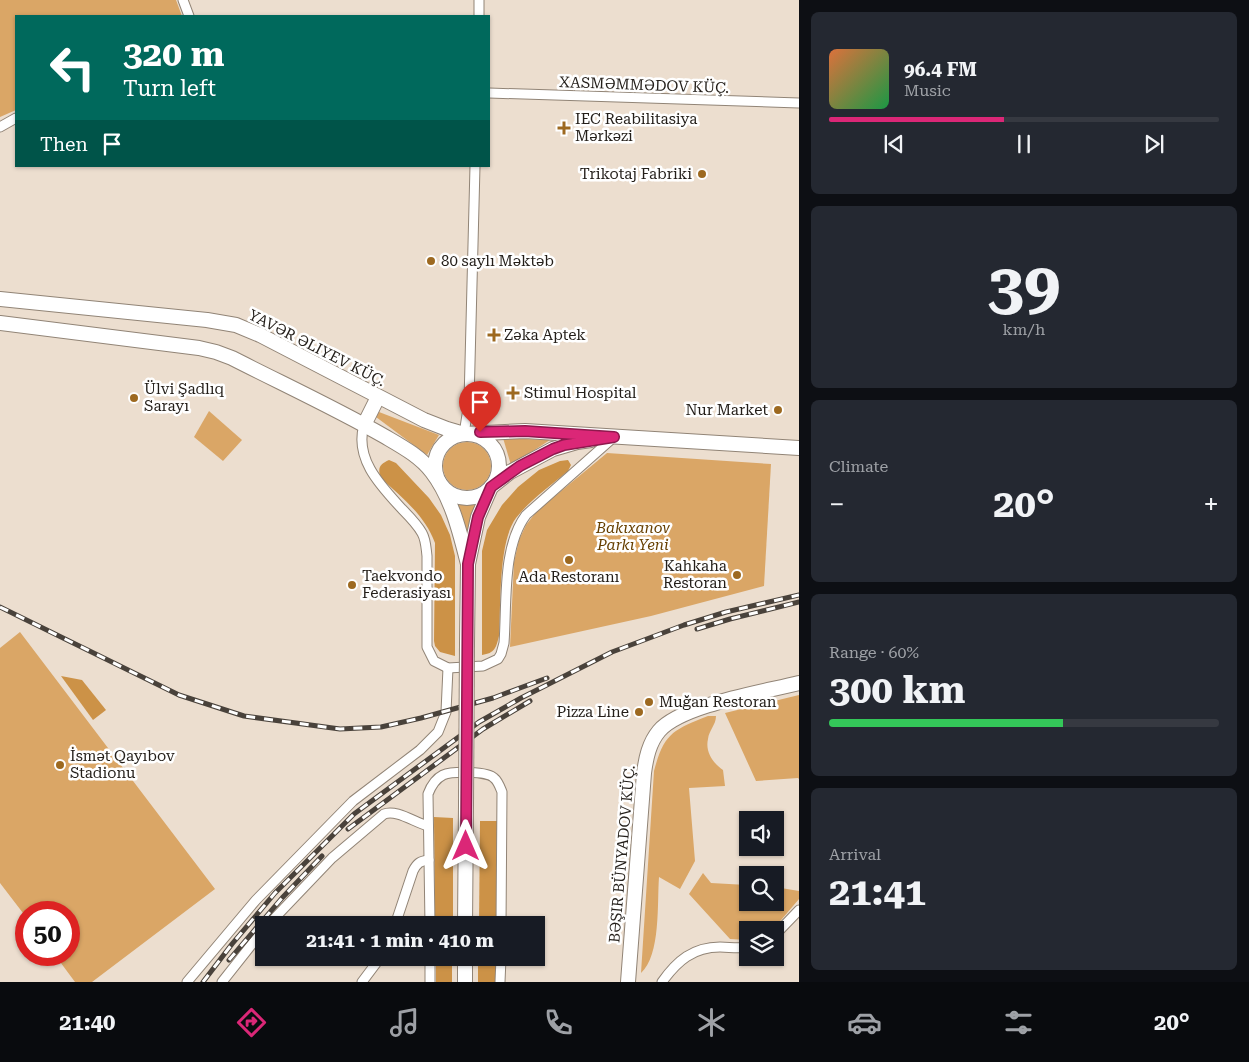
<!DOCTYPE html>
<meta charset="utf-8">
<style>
body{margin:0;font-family:"Roboto Serif",serif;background:#242831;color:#f1f3f6;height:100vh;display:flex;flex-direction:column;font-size:19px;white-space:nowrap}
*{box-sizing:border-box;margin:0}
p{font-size:16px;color:#9ea1a6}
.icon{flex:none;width:28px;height:28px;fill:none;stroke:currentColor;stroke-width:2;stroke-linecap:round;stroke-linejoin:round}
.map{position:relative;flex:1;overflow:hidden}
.details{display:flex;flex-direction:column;gap:12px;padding:12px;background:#0d0f14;width:450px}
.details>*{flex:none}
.guide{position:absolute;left:15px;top:15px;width:475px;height:152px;border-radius:0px;box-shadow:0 1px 4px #0004;background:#00695c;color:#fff;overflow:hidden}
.controls{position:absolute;left:739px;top:811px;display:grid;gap:10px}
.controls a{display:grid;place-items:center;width:45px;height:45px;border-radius:0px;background:#171b24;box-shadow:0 1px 4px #0004;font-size:25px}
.speed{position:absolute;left:15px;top:901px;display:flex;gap:10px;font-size:25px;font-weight:700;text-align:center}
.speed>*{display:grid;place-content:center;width:65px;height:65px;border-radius:50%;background:#171b24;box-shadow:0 1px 4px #0004;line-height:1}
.speed .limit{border:8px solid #d22;background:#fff;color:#111}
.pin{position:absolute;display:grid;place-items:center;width:42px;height:42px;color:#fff;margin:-51px -21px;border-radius:50% 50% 50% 0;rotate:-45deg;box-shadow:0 0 5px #0007}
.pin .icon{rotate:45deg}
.me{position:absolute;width:55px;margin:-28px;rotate:0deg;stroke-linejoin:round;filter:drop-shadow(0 0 4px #0008)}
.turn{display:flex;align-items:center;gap:18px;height:105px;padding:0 25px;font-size:22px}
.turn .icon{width:65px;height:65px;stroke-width:2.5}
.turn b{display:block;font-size:35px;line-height:42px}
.then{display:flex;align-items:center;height:48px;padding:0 25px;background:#0003;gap:10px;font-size:19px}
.big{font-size:38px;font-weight:700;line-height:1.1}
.details .card{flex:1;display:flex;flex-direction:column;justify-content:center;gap:8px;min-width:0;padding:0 18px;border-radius:8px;background:#242831}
.details .dial{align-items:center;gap:0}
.dial b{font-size:65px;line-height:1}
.song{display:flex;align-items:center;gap:15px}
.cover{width:60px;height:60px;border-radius:8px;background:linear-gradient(135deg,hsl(20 70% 55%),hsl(140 70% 35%))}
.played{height:5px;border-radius:2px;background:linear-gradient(90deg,#db2777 45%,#363941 45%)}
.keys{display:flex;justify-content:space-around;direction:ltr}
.heat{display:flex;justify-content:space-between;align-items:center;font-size:28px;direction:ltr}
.charge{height:8px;border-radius:4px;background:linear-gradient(90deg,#34c759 60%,#363941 0)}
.trip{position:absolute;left:255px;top:916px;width:290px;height:50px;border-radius:0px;background:#171b24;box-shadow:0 1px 4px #0004;font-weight:700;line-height:50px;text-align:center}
.tab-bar{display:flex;height:80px;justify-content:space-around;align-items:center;background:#090b0e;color:#9ea1a6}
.tab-bar .icon{width:35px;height:35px}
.tab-bar .selected{color:#db2777}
.tab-bar b{font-size:22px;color:#f1f3f6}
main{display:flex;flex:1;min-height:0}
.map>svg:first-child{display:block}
</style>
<main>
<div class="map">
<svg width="799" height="982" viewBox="0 0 799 982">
<rect width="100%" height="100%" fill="#ecdecf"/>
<!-- green -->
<g fill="#daa666">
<polygon points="0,0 176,0 182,16 16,16 16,110 0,117"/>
<polygon points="209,411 242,440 223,461 194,437"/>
<polygon points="379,412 439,435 427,455 376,417"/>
<polygon points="503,438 550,440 511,465"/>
<circle cx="467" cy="466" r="24"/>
<polygon points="607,453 771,464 764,586 651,616 510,647 514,562 519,540 526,525 537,511"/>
<polygon points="457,504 475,505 468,545"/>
<polygon points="20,632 215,889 92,982 75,982 55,955 69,955 69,912 26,912 26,917 0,883 0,648"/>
<polygon points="799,695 799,779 798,778 756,781 725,713"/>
<path d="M 708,716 L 716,716 C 716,725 709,730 708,739 C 705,752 713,763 723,770 L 725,786 L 689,788 L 695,861 L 680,889 L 659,877 C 657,903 661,955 641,973 L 654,771 C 664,733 673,730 708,716 Z"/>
<polygon points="703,873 711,883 747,885 748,902 775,902 775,887 799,891 799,899 776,926 770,930 748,930 747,940 730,939 689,894"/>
</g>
<!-- forest -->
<g fill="#cc9247">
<path d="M 389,460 L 396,463 L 429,498 L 441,515 L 450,535 L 455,556 L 455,656 L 440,652 L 435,646 L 434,641 L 435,543 C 425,515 402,498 381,478 C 377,468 380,464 389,460 Z"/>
<path d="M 568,460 L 571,465 L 568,471 C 550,486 530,500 516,518 C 498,542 501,606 499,636 C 496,648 495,653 482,655 L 482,551 L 487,530 L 502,505 L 518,487 L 539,470 L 560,461 Z"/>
<polygon points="61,676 82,680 106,710 93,720"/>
<polygon points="434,817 453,818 453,925 435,925"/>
<polygon points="480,821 497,821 496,925 479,925"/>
<rect x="436" y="958" width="16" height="24"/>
<rect x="478" y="958" width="18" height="24"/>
</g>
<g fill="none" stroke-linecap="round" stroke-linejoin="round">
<!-- street casing -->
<g stroke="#918476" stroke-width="11">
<g id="street">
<polyline points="183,0 189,16"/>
<polyline points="479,16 479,0"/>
<polyline points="489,93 799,103"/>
<polyline points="0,127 16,118"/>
<path d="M 364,425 C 354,459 381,486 402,509 C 409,516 417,524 422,533 C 426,540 426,548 427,556 L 427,647 L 434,661 L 448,668 L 483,666 L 498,659 L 501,654 L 504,643 C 507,603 502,547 526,515 L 614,437"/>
<polyline points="464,434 469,402 475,166"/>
<path d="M 268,925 L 332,858 L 384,814 C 396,809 414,822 428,826"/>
<path d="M 395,925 L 413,871 C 417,863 420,861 429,860"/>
<path d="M 430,925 L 428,794 C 431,786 435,779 443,775 C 452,771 488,771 494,778 C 498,781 500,787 502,792 L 501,925"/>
<polyline points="775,935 799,910"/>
<polyline points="430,958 430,982"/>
<polyline points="187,982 256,900 353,801 420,750 438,732 446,712 448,668"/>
<polyline points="222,982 264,929"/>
<polyline points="362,982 380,958"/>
<polyline points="500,982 501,958"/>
<path d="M 662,982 C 677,961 693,947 720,947 C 729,947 739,949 748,947"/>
</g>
</g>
<!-- secondary casing -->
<g stroke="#918476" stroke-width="16">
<g id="secondary">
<polyline points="0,299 207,320 236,325 260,335 424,420 447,429 464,434 525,431 799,448"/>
<path d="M 0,323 L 199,348 L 216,352 L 232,358 C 283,384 335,408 384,436 C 401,446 420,456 432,472 C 452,498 460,533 468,564"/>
<polyline points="364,425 378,397"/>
<circle cx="467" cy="466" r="32"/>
<polyline points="467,643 468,564 478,517 491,487 510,472 553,449 577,442 591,440"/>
<polyline points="465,925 466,806"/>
<polyline points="465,982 465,958"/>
<path d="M 628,982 L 644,773 C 646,758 649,743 659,731 C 681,705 764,692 799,683"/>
</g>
</g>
<!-- street -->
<use href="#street" stroke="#fff" stroke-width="9"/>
<!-- secondary -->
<use href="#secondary" stroke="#fff" stroke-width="14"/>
<!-- rail casing -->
<g stroke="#49423b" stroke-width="5">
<g id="rail">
<polyline points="0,607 179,695 244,716 340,729 381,727 421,718 493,698 547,678"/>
<polyline points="697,629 730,619 799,602"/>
<polyline points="348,829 483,729 530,701"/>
<polyline points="229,960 282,898 322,856"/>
<polyline points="203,982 232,944 275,893 354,814 479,722 521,698 612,652 684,625 726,612 799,595"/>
</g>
</g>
<!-- rail -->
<use href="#rail" stroke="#fff" stroke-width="3" stroke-dasharray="9" stroke-linecap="butt"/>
<!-- secondary-bridge casing -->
<g stroke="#918476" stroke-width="16" stroke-linecap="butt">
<polyline id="secondary-bridge" points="466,806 467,643"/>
</g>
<!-- secondary-bridge -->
<use href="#secondary-bridge" stroke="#fff" stroke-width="14"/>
</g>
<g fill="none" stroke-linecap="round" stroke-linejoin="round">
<!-- route casing -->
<g stroke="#8e194d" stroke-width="12">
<polyline id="route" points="466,846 468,564 478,517 491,487 520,466 553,449 564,445 614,437 525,431 480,432"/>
</g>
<!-- route -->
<use href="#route" stroke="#db2777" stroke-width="9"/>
</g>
<!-- markers -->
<g fill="#9d6920" stroke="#fff" stroke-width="2">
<path d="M561.5 120.5h5v5h5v5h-5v5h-5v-5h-5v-5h5z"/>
<circle cx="702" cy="174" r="5"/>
<circle cx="431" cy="261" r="5"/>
<path d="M491.5 327.5h5v5h5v5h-5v5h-5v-5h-5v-5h5z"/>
<path d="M510.5 385.5h5v5h5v5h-5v5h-5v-5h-5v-5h5z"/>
<circle cx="134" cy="398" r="5"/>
<circle cx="778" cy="410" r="5"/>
<circle cx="569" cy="560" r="5"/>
<circle cx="737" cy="575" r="5"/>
<circle cx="352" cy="585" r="5"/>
<circle cx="649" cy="702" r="5"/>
<circle cx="639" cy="712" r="5"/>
<circle cx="60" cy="765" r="5"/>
</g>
<g text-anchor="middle" stroke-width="5" stroke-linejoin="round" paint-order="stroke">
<!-- street labels -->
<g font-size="15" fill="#231e19" stroke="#fff">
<text transform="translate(644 85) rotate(2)" y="5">XASMƏMMƏDOV KÜÇ.</text>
<text transform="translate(317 348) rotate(27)" y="5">YAVƏR ƏLIYEV KÜÇ.</text>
<text transform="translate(622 854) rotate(-85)" y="5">BƏŞIR BÜNYADOV KÜÇ.</text>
</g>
<!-- poi labels -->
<g font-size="15" fill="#231e19" stroke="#fff" text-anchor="start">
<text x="575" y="124">IEC Reabilitasiya<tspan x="575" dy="17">Mərkəzi</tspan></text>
<text x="692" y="179" text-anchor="end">Trikotaj Fabriki</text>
<text x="441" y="266">80 saylı Məktəb</text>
<text x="504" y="340">Zəka Aptek</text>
<text x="144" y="394">Ülvi Şadlıq<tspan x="144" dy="17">Sarayı</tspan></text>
<text x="524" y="398">Stimul Hospital</text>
<text x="768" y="415" text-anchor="end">Nur Market</text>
<text x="727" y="571" text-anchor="end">Kahkaha<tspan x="727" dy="17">Restoran</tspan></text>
<text x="362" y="581">Taekvondo<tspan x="362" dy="17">Federasiyası</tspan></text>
<text x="569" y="582" text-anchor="middle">Ada Restoranı</text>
<text x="659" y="707">Muğan Restoran</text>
<text x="629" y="717" text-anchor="end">Pizza Line</text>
<text x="70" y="761">İsmət Qayıbov<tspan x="70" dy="17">Stadionu</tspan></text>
</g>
<!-- park labels -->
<g font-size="15" font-style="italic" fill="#663f00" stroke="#fff">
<text x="633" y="533">Bakıxanov<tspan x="633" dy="17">Parkı Yeni</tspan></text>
</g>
</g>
</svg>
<div class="controls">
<a><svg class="icon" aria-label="sound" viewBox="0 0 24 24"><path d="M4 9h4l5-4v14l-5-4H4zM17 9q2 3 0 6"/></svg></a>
<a><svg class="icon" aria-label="search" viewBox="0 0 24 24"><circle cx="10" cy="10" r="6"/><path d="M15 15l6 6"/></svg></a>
<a><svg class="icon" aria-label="layers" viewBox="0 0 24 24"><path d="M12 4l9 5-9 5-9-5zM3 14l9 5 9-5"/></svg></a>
</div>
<div class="speed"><div class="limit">50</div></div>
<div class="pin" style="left:480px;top:432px;background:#d93025"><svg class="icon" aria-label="arrive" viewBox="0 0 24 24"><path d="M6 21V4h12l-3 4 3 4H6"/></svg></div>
<svg class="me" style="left:466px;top:846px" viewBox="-20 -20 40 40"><path d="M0-17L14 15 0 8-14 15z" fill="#db2777" stroke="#fff" stroke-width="4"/></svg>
<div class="trip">21:41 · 1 min · 410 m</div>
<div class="guide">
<div class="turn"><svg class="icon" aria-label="left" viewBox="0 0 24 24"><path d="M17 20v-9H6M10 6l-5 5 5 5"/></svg><div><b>320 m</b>Turn left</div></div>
<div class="then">Then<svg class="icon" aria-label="arrive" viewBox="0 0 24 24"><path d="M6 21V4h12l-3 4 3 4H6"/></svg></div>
</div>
</div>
<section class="details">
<div class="card">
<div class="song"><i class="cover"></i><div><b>96.4 FM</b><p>Music</p></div></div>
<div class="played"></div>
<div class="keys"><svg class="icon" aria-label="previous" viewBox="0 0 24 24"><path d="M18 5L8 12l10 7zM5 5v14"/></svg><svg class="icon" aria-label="pause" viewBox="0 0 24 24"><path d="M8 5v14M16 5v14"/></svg><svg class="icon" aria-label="next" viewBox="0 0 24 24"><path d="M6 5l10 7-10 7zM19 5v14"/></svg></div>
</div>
<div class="card dial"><b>39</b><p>km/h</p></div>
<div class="card"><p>Climate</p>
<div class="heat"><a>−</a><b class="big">20°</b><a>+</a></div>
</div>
<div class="card"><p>Range · 60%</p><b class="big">300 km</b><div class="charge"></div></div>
<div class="card"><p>Arrival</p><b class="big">21:41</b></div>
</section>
</main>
<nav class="tab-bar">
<b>21:40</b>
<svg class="icon selected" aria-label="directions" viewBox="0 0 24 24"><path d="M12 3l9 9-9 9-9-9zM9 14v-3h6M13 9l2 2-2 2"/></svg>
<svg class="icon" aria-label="music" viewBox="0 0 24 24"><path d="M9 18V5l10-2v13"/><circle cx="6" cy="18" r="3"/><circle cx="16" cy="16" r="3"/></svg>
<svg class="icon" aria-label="phone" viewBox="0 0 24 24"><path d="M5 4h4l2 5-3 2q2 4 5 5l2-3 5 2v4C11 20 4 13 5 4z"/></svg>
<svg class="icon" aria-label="climate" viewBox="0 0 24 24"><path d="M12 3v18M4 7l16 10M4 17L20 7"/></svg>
<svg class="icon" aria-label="car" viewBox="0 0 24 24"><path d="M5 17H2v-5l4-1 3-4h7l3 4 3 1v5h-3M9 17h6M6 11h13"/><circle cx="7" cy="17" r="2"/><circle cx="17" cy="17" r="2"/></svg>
<svg class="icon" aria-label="filters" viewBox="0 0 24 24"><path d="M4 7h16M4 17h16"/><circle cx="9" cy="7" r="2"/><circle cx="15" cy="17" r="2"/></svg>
<b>20°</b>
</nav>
